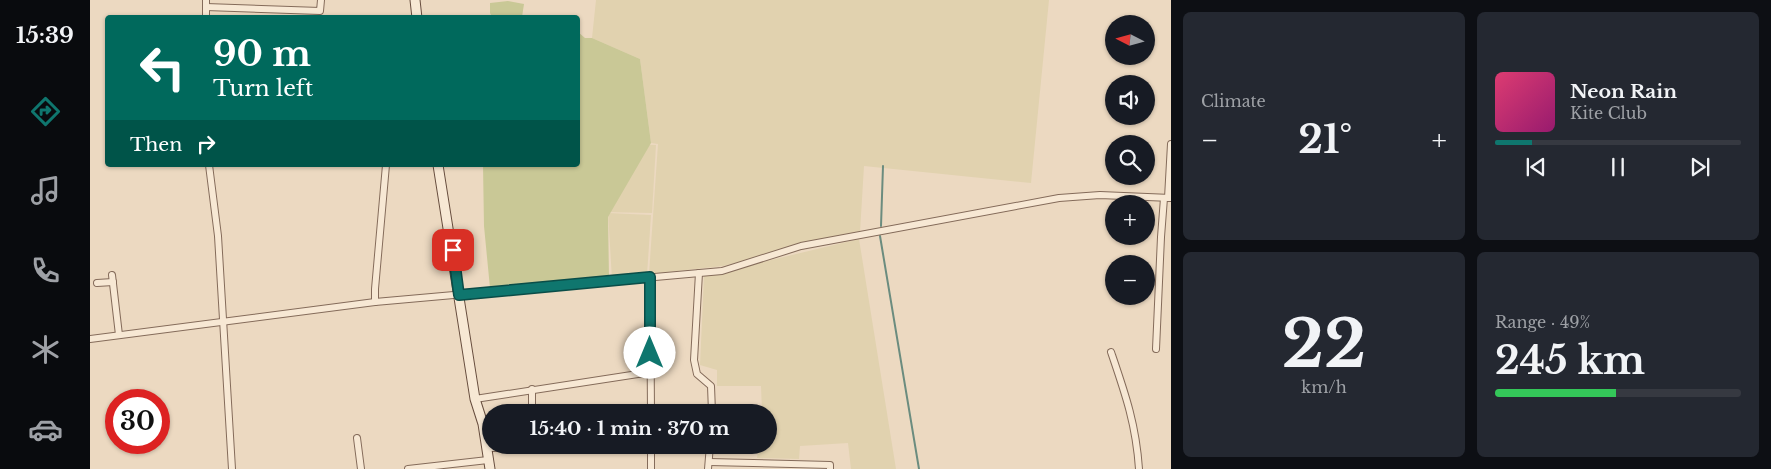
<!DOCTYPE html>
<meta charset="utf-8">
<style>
body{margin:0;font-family:"Libre Baskerville",serif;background:#242831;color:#f1f3f6;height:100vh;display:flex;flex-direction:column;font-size:19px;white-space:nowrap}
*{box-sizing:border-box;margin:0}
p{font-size:16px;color:#9ea1a6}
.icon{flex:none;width:28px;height:28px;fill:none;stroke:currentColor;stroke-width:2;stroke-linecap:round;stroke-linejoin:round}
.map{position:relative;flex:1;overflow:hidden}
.panel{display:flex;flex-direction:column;gap:12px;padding:12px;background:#0d0f14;width:600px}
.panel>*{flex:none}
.guide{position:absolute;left:15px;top:15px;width:475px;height:152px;border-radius:5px;box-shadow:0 1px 4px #0004;background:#00695c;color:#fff;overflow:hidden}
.needle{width:32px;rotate:276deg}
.tools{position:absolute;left:1015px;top:15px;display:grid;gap:10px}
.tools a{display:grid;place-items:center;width:50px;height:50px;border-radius:50%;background:#171b24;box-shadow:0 1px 4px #0004;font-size:25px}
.speed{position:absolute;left:15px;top:389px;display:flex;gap:10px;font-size:25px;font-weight:700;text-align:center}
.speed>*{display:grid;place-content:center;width:65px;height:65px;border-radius:50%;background:#171b24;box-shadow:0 1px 4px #0004;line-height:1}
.speed .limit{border:8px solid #d22;background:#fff;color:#111}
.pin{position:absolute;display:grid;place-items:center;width:42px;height:42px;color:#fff;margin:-21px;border-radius:10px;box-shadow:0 2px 8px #0006}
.me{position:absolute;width:55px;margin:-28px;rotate:0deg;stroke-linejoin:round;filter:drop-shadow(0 0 4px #0008)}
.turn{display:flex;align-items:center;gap:18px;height:105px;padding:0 25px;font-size:22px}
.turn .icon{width:65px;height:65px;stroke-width:2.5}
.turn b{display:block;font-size:35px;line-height:42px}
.then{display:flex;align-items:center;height:48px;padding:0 25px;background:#0003;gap:10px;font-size:19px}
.big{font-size:38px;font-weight:800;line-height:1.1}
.panel .tile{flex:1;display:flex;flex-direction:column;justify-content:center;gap:8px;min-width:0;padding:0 18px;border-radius:8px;background:#242831}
.panel .dial{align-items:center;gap:0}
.dial b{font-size:65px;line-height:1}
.song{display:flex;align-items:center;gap:15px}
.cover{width:60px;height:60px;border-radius:8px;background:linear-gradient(135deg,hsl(340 70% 55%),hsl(320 70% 35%))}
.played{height:5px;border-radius:2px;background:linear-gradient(90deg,#0f766e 15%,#363941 15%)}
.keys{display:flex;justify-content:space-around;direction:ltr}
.heat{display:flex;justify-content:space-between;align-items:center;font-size:28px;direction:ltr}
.charge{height:8px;border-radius:4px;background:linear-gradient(90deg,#34c759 49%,#363941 0)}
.panel .tiles{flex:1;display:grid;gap:12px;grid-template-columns:repeat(2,1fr)}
.trip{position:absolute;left:392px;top:404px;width:295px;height:50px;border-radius:25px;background:#171b24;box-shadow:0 1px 4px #0004;font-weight:800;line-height:50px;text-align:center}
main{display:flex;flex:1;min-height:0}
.tab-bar{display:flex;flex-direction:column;width:90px;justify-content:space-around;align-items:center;background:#090b0e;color:#9ea1a6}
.tab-bar .icon{width:35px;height:35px}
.tab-bar .current{color:#0f766e}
.tab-bar b{font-size:22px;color:#f1f3f6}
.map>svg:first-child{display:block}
</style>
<main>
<nav class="tab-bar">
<b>15:39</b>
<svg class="icon current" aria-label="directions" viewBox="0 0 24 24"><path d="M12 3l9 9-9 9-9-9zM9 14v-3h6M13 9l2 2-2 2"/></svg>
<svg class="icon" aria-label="music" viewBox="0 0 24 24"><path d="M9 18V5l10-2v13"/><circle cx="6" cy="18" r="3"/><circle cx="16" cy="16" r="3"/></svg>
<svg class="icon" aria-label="phone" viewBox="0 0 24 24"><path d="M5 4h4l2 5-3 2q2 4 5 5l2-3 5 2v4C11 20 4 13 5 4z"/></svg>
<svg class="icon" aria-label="climate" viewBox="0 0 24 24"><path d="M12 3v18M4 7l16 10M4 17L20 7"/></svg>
<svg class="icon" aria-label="car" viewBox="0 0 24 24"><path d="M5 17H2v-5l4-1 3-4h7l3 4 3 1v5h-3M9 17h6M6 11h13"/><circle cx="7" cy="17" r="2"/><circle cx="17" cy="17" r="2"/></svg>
</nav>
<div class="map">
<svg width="1081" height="469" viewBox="0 0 1081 469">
<rect width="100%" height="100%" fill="#ecd9c1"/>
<!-- farmland -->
<g fill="#e1d2af">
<polygon points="506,0 959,0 941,183 774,166 770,232 633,266 559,274 568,144 561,143 550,59 502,38"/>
<polygon points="509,143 566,145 562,213 513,212"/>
<polygon points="518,213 561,215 557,275 522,279"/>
<polygon points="769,239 806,469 761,469 758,443 710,446 709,459 667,458 669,445 679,445 679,412 672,412 671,386 627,386 627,370 610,365 614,276"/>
</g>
<!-- green -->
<g fill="#c9c896">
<polygon points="418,1 434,4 432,17 402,17 400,13 400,3"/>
<polygon points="488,32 495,38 502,38 550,59 561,143 518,217 519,277 400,288 394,226 393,165 488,165"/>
</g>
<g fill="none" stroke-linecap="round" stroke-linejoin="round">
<!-- stream -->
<g stroke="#6b8c7f" stroke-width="2">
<polyline points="791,226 793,166"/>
<polyline points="790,236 829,469"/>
</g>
<!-- minor casing -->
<g stroke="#846b5a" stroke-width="8">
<g id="minor">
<polyline points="116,0 116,18"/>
<polyline points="116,7 230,11 231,0"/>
<polyline points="119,165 128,236 142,469"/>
<polyline points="1078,198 1081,144"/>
<polyline points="609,273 604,360 607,374 621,386 622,412"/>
<polyline points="22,275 29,335"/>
<polyline points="560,277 561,412"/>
<polyline points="7,283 23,282"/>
<polyline points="285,302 285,289 296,165"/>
<polyline points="0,339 285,302 632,271 711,246 969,198 1010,195 1081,198"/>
<polyline points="1066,349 1071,237 1074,198"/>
<path d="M 1021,352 C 1035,393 1046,424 1049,469"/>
<polyline points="385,399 561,372"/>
<polyline points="442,412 442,389"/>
<polyline points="478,412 478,411 561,412"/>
<polyline points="267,438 271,469"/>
<polyline points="561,445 561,469"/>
<polyline points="478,447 561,446"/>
<polyline points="397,448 478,447 478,445"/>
<polyline points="619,462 740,465 740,469"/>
<polyline points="318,469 398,460"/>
<polyline points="618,469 620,445"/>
</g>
</g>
<!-- secondary casing -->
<g stroke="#664c3d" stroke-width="11">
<g id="secondary">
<polyline points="325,0 327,18"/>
<polyline points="348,165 385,399 393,424 400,469"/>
</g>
</g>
<!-- minor -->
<use href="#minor" stroke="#f7e8d4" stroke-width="6"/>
<!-- secondary -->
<use href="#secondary" stroke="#f7e8d4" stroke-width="9"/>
</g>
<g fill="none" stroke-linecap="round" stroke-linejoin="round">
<!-- route casing -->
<g stroke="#0a4d48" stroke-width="12">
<polyline id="route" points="363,250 369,295 560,277 560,353"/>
</g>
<!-- route -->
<use href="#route" stroke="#0f766e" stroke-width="9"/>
</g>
</svg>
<div class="tools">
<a><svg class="needle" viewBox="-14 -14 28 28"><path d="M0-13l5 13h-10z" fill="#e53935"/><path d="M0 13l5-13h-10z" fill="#9ea1a6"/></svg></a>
<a><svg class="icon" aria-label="sound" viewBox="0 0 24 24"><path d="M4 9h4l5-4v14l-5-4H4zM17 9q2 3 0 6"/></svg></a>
<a><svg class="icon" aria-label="search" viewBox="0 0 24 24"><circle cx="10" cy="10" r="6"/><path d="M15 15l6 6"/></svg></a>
<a>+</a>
<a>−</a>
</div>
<div class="speed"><div class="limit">30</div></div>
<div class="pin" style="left:363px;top:250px;background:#d93025"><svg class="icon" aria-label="arrive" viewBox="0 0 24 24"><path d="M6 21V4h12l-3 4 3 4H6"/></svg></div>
<svg class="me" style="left:560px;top:353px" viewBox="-20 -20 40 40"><circle r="19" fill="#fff"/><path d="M0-13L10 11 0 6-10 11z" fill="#0f766e"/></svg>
<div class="trip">15:40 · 1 min · 370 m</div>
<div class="guide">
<div class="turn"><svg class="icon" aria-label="left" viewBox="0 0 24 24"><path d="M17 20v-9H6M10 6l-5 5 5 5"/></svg><div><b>90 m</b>Turn left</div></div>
<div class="then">Then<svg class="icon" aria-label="right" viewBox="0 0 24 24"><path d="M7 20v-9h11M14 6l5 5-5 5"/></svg></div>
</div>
</div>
<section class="panel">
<div class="tiles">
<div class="tile"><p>Climate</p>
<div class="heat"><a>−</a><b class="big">21°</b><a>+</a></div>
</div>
<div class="tile">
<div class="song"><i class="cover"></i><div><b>Neon Rain</b><p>Kite Club</p></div></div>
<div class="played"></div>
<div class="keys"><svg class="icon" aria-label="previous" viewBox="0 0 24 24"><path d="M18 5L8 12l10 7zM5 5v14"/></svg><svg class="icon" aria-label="pause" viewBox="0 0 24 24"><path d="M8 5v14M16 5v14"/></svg><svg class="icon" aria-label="next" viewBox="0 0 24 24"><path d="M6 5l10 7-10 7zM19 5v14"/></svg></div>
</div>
<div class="tile dial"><b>22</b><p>km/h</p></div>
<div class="tile"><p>Range · 49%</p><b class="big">245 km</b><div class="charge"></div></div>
</div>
</section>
</main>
